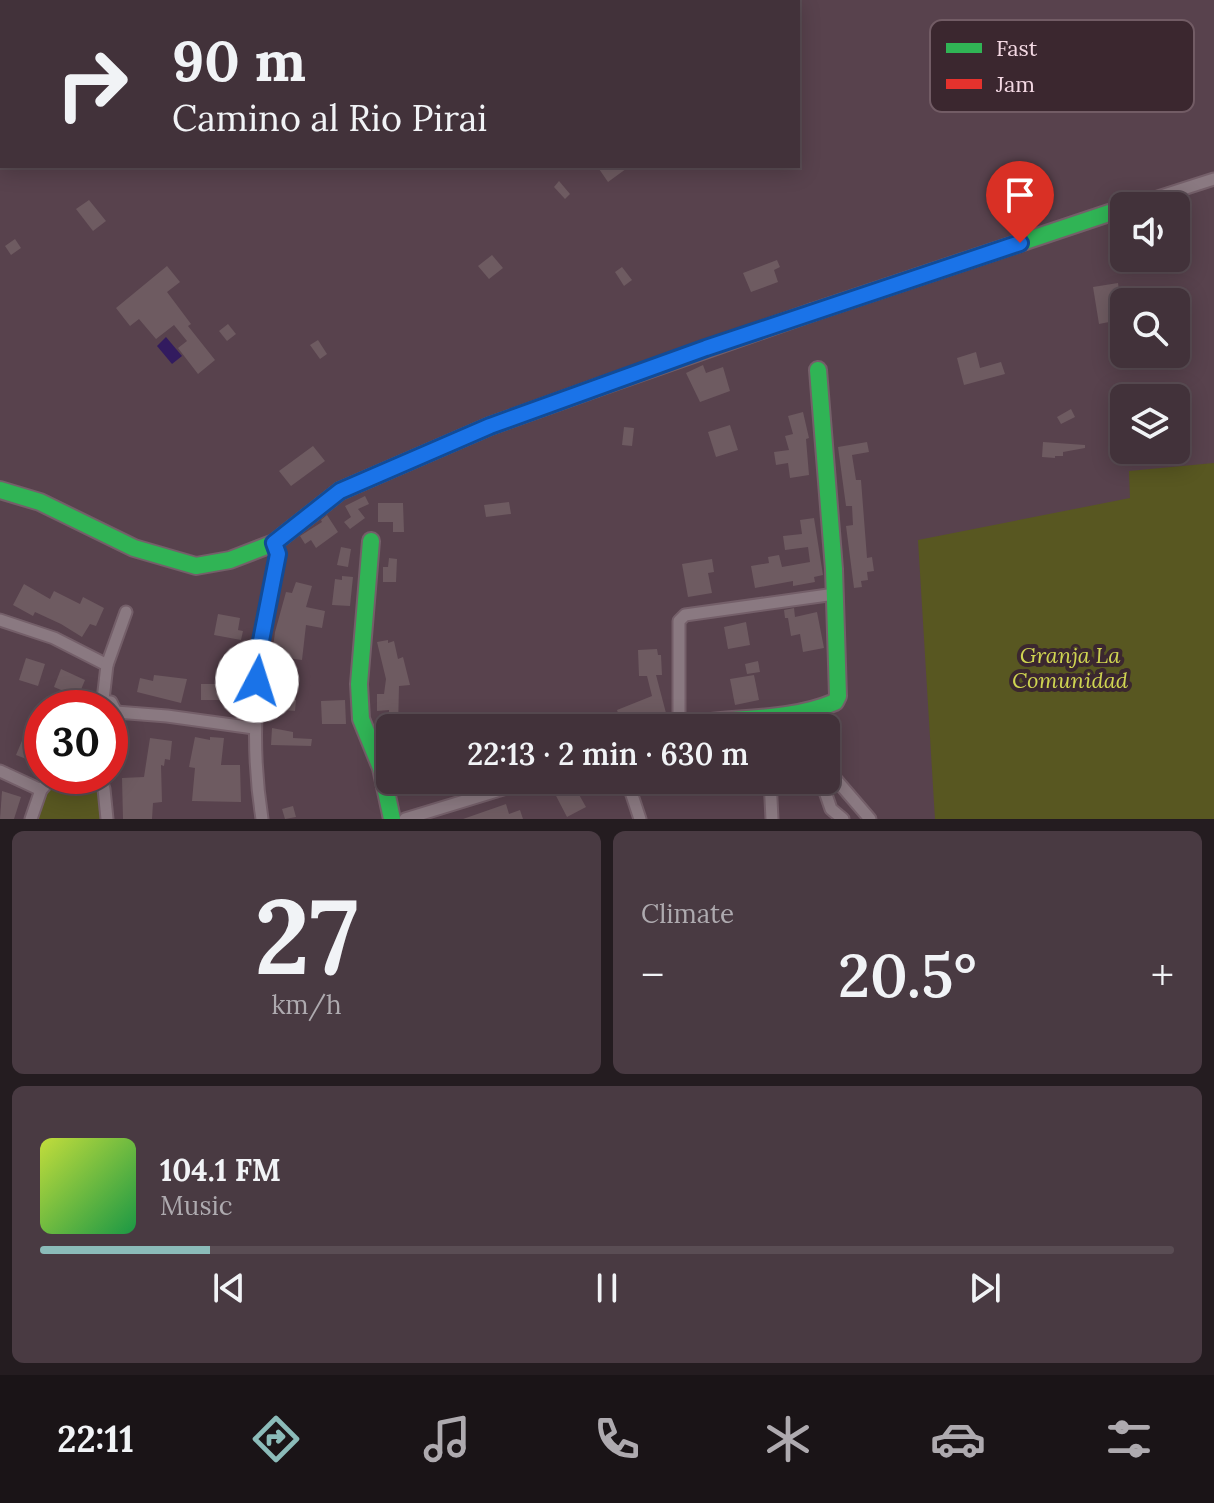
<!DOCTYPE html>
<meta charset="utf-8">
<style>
body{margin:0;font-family:Lora,serif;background:#493a42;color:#f1f3f6;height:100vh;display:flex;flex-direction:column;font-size:30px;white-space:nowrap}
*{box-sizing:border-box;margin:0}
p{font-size:26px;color:#aeaaaf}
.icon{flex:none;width:44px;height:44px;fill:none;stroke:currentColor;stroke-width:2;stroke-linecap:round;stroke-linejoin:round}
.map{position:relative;height:819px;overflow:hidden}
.details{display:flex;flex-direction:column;gap:12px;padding:12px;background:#241c20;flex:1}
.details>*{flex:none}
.hud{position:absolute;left:0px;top:0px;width:800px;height:168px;box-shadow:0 4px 20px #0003,0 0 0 2px #5a4d54;background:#42323a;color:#f1f3f6;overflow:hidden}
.fabs{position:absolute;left:1110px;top:192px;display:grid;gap:16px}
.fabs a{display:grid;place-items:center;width:80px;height:80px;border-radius:12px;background:#42323a;box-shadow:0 4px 20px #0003,0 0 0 2px #5a4d54;font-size:40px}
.speed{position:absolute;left:24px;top:690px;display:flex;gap:16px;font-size:40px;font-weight:700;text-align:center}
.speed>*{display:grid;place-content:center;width:104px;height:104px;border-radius:50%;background:#42323a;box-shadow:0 4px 20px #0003,0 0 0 2px #5a4d54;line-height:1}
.speed .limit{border:12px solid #d22;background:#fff;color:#111}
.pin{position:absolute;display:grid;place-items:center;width:68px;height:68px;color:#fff;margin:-82px -34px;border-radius:50% 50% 50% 0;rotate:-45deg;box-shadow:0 0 8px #0007}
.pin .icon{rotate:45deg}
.me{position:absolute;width:88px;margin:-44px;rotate:5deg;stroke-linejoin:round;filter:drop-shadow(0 0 6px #0008)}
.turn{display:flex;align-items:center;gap:28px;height:168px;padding:0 40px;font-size:36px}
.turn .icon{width:104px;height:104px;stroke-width:2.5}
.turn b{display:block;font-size:56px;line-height:68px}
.big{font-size:60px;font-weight:600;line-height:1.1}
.details .widget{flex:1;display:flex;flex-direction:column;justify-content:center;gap:12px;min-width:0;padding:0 28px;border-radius:12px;background:#493a42}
.details .dial{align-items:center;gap:0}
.dial b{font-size:104px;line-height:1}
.song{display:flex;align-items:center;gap:24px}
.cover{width:96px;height:96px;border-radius:12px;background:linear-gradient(135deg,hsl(70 70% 55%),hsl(140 70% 35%))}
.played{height:8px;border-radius:4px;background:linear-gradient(90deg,#8bbbb9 15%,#5a4d54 15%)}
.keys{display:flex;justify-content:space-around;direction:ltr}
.heat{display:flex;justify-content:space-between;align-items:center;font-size:44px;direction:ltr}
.details .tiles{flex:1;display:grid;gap:12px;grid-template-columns:1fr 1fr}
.widget:last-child{grid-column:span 2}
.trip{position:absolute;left:376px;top:714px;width:464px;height:80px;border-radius:12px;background:#42323a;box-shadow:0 4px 20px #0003,0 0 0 2px #5a4d54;font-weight:600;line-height:80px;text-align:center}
.tabs{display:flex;height:128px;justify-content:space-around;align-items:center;background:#1a1417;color:#aeaaaf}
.tabs .icon{width:56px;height:56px}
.tabs .selected{color:#8bbbb9}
.tabs b{font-size:36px;color:#f1f3f6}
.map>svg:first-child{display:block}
</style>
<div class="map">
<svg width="1214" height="819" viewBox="0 0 1214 819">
<rect width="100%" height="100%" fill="#58424d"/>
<!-- green -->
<g fill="#585721">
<polygon points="1214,463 1214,819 935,819 918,540 1130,498 1129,471"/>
<polygon points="60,776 94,776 99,789 102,819 37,819 47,793"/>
</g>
<!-- water -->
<polygon fill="#321b5f" points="166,337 182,356 172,364 157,346"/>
<!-- building -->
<g fill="#6e5b61">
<polygon points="597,166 630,166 608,182"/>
<polygon points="559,181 570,194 565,199 554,187"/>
<polygon points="89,200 106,221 93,231 76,209"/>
<polygon points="15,239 21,248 11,255 5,246"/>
<polygon points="492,255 503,268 489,279 478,266"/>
<polygon points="777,260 780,267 774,270 778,282 751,292 743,273"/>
<polygon points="167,266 180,282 167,292 191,324 188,326 215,360 198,374 178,348 187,341 174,325 156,339 139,319 130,326 116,308"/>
<polygon points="622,267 632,280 624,286 615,272"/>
<polygon points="1118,283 1120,297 1110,298 1114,321 1099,324 1093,287"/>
<polygon points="228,324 236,334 227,341 219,331"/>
<polygon points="318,340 327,354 320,359 310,345"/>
<polygon points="976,352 980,368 1001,362 1005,374 964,385 957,358"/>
<polygon points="703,365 706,373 723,367 730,391 700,402 686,373"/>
<polygon points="1071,409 1075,417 1061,424 1057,417"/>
<polygon points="803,412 809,438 806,439 809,475 790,478 788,463 776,465 774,452 789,450 785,436 793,434 788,416"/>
<polygon points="730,425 738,450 716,457 708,432"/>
<polygon points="624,427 634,428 632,446 622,445"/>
<polygon points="867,442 869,452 852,455 856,480 861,480 867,558 872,557 874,571 867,572 868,580 861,581 862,587 854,588 846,526 853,525 852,506 846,506 838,447"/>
<polygon points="1043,442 1085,445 1085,448 1063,452 1063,456 1055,456 1055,458 1042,457"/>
<polygon points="313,446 325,461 291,486 279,471"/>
<polygon points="365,496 369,504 358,509 365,518 350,529 344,522 351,517 345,506"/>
<polygon points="509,502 511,514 486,517 484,505"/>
<polygon points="378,503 403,503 404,532 393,532 393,522 378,522"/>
<polygon points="327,515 338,532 316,548 311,540 305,544 300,536 322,522 321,520"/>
<polygon points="814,518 823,575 814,577 815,582 793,586 793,581 755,588 751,566 769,563 768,557 779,555 782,567 810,562 808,547 785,550 783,536 802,534 800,520"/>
<polygon points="341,547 351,549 348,567 337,565"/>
<polygon points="389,558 397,559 396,582 383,582 383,567 388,567"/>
<polygon points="712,559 714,572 708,573 712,593 688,597 682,564"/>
<polygon points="342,576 353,577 350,606 332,605 335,579 342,580"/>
<polygon points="296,582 312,586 306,607 325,611 322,628 306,625 302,660 272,656 275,632 286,592 292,593"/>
<polygon points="24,584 50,599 54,591 80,604 83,597 104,608 96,626 90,624 82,637 61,624 35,612 33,616 13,605"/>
<polygon points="794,608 795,617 817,612 824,648 803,652 800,634 791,636 788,618 785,618 784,610"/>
<polygon points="218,614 240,618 238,630 243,631 241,640 214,635"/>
<polygon points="746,622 750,645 728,649 724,627"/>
<polygon points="388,640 388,643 394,641 398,659 403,657 410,685 399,686 398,728 389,728 389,710 377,711 377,694 384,694 386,679 377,642"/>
<polygon points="657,649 658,655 661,655 662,675 656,675 666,713 623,728 617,710 652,696 647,676 639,676 638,650"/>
<polygon points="26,658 45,664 38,686 19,680"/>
<polygon points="758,661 760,672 747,674 745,664"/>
<polygon points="61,669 85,680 78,697 54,687"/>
<polygon points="154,675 187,679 181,703 137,692 140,678 153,681"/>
<polygon points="754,675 759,700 735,705 730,679"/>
<rect x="201" y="684" width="29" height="16"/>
<polygon points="272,698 296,700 295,711 271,709"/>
<polygon points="345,700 346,724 322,724 321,701"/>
<polygon points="272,728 293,732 293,738 312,739 311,746 271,745"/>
<polygon points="35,729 42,731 42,765 16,755 24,736 31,739"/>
<polygon points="195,737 210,740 210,737 224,738 221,765 240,765 241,802 192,801 195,768 189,767"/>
<polygon points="150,738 172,741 170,760 165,759 164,766 161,765 162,802 153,803 152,819 123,819 122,778 144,777"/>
<polygon points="436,780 451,780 454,788 440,792"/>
<polygon points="652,780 683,780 683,781 646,795 642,784"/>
<polygon points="573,784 586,807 567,817 553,790 562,786 564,789"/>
<polygon points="2,791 21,797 14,819 0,819"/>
<polygon points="506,804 509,814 520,810 523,819 463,819"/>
<polygon points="293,806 296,817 285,819 282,809"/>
</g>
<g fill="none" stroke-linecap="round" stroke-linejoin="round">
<!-- street casing -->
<g stroke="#745f69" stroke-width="15">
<g id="street">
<polyline points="1130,206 1214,179"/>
<polyline points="0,620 54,638 107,665"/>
<polyline points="103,700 107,665 126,612"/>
<polyline points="93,708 99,701 111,702 116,712 110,723"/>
<polyline points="813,710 818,728"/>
<polyline points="116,712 167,716 254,728"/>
<polyline points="797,713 807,722 808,728"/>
<polyline points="679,726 679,621 685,615 835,594"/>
<polyline points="826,755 833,776 870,819"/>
<polyline points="0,771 41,790"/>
<polyline points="99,776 104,789 107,819"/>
<polyline points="627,780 640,819"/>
<polyline points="770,780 772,819"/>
<polyline points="821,780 831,809 843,819"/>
<polyline points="31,819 41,790 53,776"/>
<path d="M 262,819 C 247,724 260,647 278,554 L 276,548"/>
<polyline points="405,819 533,780"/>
</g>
</g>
<!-- fast casing -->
<g stroke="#745f69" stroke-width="20">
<g id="fast">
<polyline points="813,312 1124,208"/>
<polyline points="0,490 40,502 134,548 196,566 230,560 274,543 340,491 490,426 596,388"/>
<polyline points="371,541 359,684 361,719 381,768 392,819"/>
<path d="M 672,728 C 726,715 783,724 835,702 L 838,696 L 834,569 L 818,370"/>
</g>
</g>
<!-- jam casing -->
<g stroke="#745f69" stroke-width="20">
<polyline id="jam" points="596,388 813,312"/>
</g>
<!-- street -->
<use href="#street" stroke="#8a7981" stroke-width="11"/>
<!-- fast -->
<use href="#fast" stroke="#30b455" stroke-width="16"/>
<!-- jam -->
<use href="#jam" stroke="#e5322d" stroke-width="16"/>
</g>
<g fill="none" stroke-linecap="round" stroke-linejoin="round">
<!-- route casing -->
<g stroke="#114b97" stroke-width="20">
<polyline id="route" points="257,681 259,651 278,554 274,543 340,491 490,426 706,348 1020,243"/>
</g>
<!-- route -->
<use href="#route" stroke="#1a73e8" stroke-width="14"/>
</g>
<g text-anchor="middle" stroke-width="8" stroke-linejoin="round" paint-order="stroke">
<!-- park labels -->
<g font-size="22" font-style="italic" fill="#cfd451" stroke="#3b272f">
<text x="1070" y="663">Granja La<tspan x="1070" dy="25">Comunidad</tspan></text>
</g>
</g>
<!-- legend -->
<rect x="930" y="20" width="264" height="92" rx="12" fill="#3b272f" stroke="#725c65" stroke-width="2"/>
<rect x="946" y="43" width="36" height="10" fill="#30b455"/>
<rect x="946" y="79" width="36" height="10" fill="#e5322d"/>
<g font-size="22" fill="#f3d8e3">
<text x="996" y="56">Fast</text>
<text x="996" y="92">Jam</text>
</g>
</svg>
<div class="fabs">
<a><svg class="icon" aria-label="sound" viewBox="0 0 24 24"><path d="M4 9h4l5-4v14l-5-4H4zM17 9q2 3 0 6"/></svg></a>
<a><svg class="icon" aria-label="search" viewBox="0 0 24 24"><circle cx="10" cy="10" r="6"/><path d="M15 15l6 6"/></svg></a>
<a><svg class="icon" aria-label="layers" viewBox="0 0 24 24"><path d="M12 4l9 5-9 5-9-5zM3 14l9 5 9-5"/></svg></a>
</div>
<div class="speed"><div class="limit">30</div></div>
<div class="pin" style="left:1020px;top:243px;background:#d93025"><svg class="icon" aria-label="arrive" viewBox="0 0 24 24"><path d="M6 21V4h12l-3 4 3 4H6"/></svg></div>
<svg class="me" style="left:257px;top:681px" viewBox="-20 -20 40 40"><circle r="19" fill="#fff"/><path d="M0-13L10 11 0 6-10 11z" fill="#1a73e8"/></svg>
<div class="trip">22:13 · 2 min · 630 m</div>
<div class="hud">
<div class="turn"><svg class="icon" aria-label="right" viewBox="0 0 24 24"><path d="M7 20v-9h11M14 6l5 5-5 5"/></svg><div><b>90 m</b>Camino al Rio Pirai</div></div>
</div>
</div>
<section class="details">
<div class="tiles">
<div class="widget dial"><b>27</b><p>km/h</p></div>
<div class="widget"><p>Climate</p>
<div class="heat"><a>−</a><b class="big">20.5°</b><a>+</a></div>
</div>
<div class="widget">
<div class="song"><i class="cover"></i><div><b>104.1 FM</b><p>Music</p></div></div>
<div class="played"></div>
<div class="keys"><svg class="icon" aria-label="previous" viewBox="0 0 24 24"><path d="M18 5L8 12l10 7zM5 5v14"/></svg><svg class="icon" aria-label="pause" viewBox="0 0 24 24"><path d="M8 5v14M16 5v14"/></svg><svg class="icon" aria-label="next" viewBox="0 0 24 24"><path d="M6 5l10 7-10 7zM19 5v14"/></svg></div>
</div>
</div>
</section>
<nav class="tabs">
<b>22:11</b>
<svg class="icon selected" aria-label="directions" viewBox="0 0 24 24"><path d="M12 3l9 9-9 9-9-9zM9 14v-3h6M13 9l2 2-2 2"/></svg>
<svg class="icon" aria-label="music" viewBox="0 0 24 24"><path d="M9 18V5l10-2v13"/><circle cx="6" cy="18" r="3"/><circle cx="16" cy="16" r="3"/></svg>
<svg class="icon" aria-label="phone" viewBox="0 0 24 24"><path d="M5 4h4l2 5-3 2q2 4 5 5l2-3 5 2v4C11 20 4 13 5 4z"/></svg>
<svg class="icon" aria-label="climate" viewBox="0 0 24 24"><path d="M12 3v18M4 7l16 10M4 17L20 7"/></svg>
<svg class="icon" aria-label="car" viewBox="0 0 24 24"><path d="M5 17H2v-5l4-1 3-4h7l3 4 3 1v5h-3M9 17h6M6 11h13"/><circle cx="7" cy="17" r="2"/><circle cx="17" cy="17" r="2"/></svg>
<svg class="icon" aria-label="filters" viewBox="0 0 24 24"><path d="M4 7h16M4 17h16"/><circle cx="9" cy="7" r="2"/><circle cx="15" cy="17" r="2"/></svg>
</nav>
